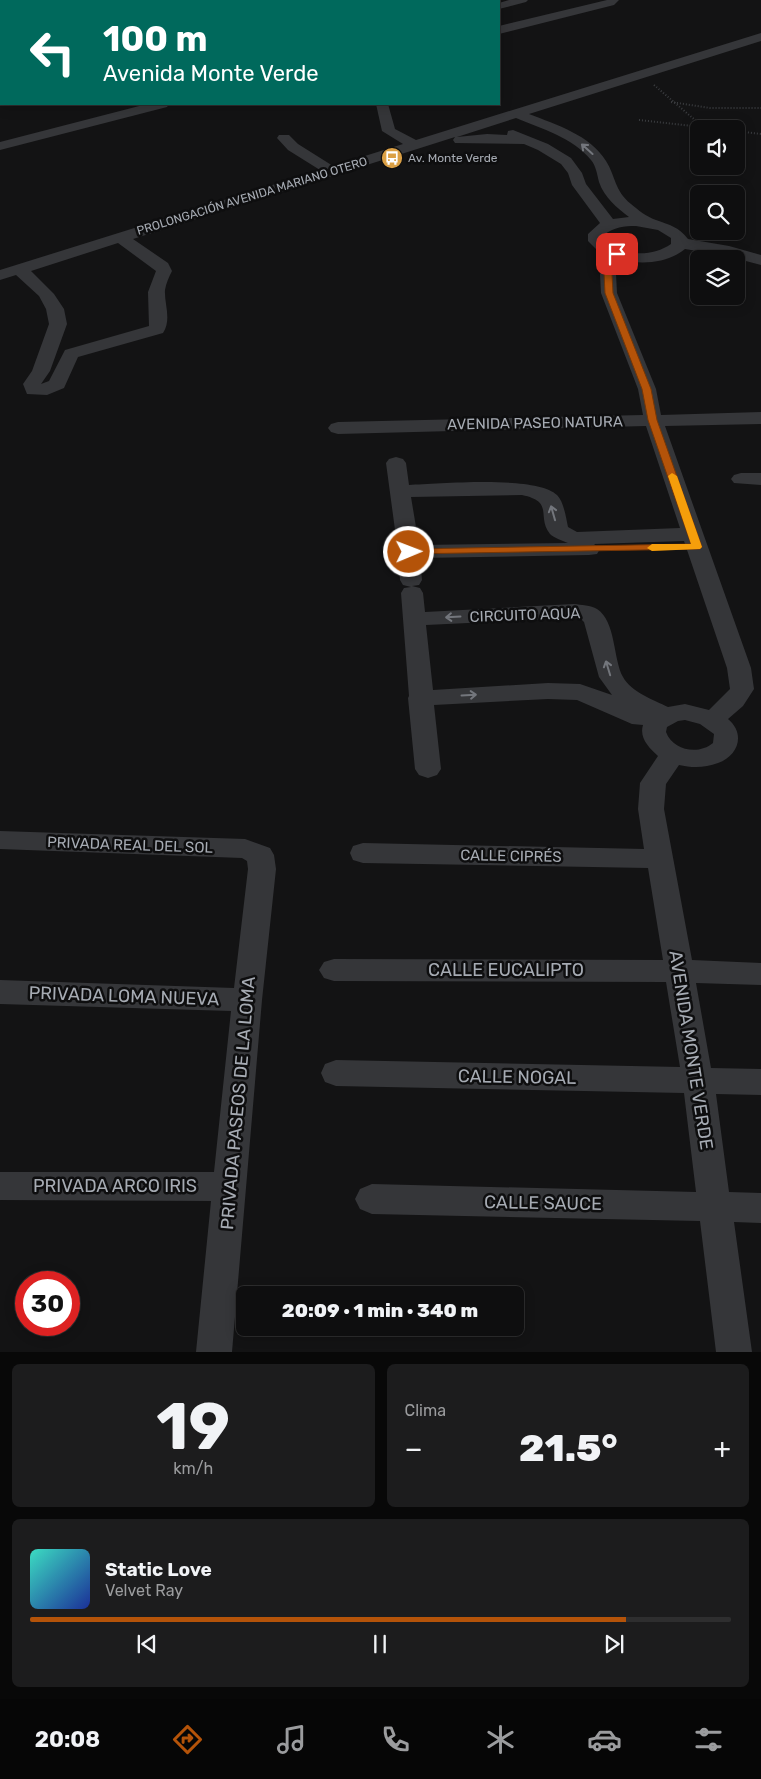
<!DOCTYPE html>
<html lang="es">
<meta charset="utf-8">
<style>
body{margin:0;font-family:Rubik,sans-serif;background:#1c1c1d;color:#f1f3f6;height:100vh;display:flex;flex-direction:column;font-size:19px;white-space:nowrap}
*{box-sizing:border-box;margin:0}
p{font-size:16px;color:#9b9c9e}
.icon{flex:none;width:28px;height:28px;fill:none;stroke:currentColor;stroke-width:2;stroke-linecap:round;stroke-linejoin:round}
.map{position:relative;height:1352px;overflow:hidden}
.panel{display:flex;flex-direction:column;gap:12px;padding:12px;background:#080808;flex:1}
.panel>*{flex:none}
.hud{position:absolute;left:0px;top:0px;width:500px;height:105px;box-shadow:0 2px 12px #0003,0 0 0 1px #2e2e2f;background:#00695c;color:#fff;overflow:hidden}
.tools{position:absolute;left:690px;top:120px;display:grid;gap:10px}
.tools a{display:grid;place-items:center;width:55px;height:55px;border-radius:8px;background:#0e0e0f;box-shadow:0 2px 12px #0003,0 0 0 1px #2e2e2f;font-size:25px}
.speed{position:absolute;left:15px;top:1271px;display:flex;gap:10px;font-size:25px;font-weight:700;text-align:center}
.speed>*{display:grid;place-content:center;width:65px;height:65px;border-radius:50%;background:#0e0e0f;box-shadow:0 2px 12px #0003,0 0 0 1px #2e2e2f;line-height:1}
.speed .limit{border:8px solid #d22;background:#fff;color:#111}
.pin{position:absolute;display:grid;place-items:center;width:42px;height:42px;color:#fff;margin:-21px;border-radius:10px;box-shadow:0 2px 8px #0006}
.me{position:absolute;width:55px;margin:-28px;rotate:89deg;stroke-linejoin:round;filter:drop-shadow(0 0 4px #0008)}
.turn{display:flex;align-items:center;gap:18px;height:105px;padding:0 20px;font-size:22px}
.turn .icon{width:65px;height:65px;stroke-width:2.5}
.turn b{display:block;font-size:35px;line-height:42px}
.big{font-size:38px;font-weight:800;line-height:1.1}
.panel .tile{flex:1;display:flex;flex-direction:column;justify-content:center;gap:8px;min-width:0;padding:0 18px;border-radius:8px;background:#1c1c1d}
.panel .dial{align-items:center;gap:0}
.dial b{font-size:65px;line-height:1}
.song{display:flex;align-items:center;gap:15px}
.cover{width:60px;height:60px;border-radius:8px;background:linear-gradient(135deg,hsl(170 70% 55%),hsl(230 70% 35%))}
.played{height:5px;border-radius:2px;background:linear-gradient(90deg,#b45309 85%,#2e2e2f 85%)}
.keys{display:flex;justify-content:space-around;direction:ltr}
.heat{display:flex;justify-content:space-between;align-items:center;font-size:28px;direction:ltr}
.panel .tiles{flex:1;display:grid;gap:12px;grid-template-columns:1fr 1fr}
.tile:last-child{grid-column:span 2}
.trip{position:absolute;left:236px;top:1286px;width:288px;height:50px;border-radius:8px;background:#0e0e0f;box-shadow:0 2px 12px #0003,0 0 0 1px #2e2e2f;font-weight:800;line-height:50px;text-align:center}
.menu{display:flex;height:80px;justify-content:space-around;align-items:center;background:#060606;color:#9b9c9e}
.menu .icon{width:35px;height:35px}
.menu .current{color:#b45309}
.menu b{font-size:22px;color:#f1f3f6}
.map>svg:first-child{display:block}
</style>
<div class="map">
<svg width="761" height="1352" viewBox="0 0 761 1352">
<rect width="100%" height="100%" fill="#131314"/>
<!-- green -->
<polygon fill="#202620" points="0,0 183,0 1,1 0,99"/>
<g fill="none" stroke-linecap="round" stroke-linejoin="round">
<!-- path -->
<g stroke="#3b3d40" stroke-width="2" stroke-dasharray="1 2" stroke-linecap="butt">
<polyline points="654,85 702,126"/>
<polyline points="671,102 710,108 761,108"/>
<polyline points="639,120 719,129"/>
<polyline points="736,131 761,134"/>
</g>
<!-- minor -->
<g fill="#353639" fill-rule="evenodd">
<polygon points="509,0 528,0 526,2 499,9 499,3"/>
<polygon points="607,0 619,0 614,5 499,34 499,26"/>
<path d="M 761,33 L 761,41 L 529,114 C 557,125 590,135 606,161 C 616,177 614,190 631,204 C 638,210 647,217 656,220 C 670,225 679,227 688,239 L 729,246 L 761,255 L 761,265 L 727,256 L 685,249 C 668,263 643,265 621,260 L 616,274 L 617,293 L 656,389 L 661,415 L 761,412 L 761,424 L 665,426 L 751,668 L 754,689 L 743,706 L 728,719 C 746,734 738,756 718,763 C 705,768 692,768 679,765 L 666,784 L 664,809 L 692,960 L 761,963 L 761,985 L 696,983 L 711,1068 L 761,1069 L 761,1095 L 716,1094 L 729,1192 L 761,1193 L 761,1223 L 734,1222 L 752,1352 L 716,1352 L 700,1221 L 372,1214 L 360,1209 L 355,1199 L 360,1189 L 372,1184 L 696,1192 L 684,1093 L 336,1086 L 325,1082 L 321,1073 L 325,1064 L 336,1060 L 680,1067 L 666,982 L 334,981 L 324,978 L 319,970 L 324,962 L 334,959 L 663,960 L 648,868 L 363,863 L 353,860 L 350,853 L 353,846 L 363,843 L 644,849 L 638,809 L 640,783 L 658,756 C 649,748 639,738 643,725 L 632,724 L 577,700 L 548,699 L 434,705 L 441,769 L 437,775 L 428,778 L 419,775 L 415,769 L 408,698 L 409,696 L 401,593 L 404,588 L 411,587 L 403,585 L 400,580 L 398,552 L 386,463 L 389,459 L 396,457 L 403,459 L 406,463 L 409,485 C 440,484 536,475 557,495 C 564,502 566,518 568,527 L 577,532 L 680,528 L 646,426 L 338,434 L 331,432 L 328,428 L 331,424 L 338,422 L 643,415 L 638,389 L 601,293 L 600,274 L 608,256 L 598,251 L 588,241 L 588,234 L 600,223 L 572,185 L 568,173 L 561,164 L 538,150 L 524,144 L 455,143 L 453,140 L 455,137 L 133,239 L 168,263 L 172,271 C 169,277 166,283 165,290 C 164,304 172,319 163,333 L 78,357 L 64,388 L 47,395 L 27,394 L 23,384 L 32,371 L 49,324 L 46,309 L 39,296 L 16,275 L 0,280 L 0,270 L 320,170 L 288,150 L 277,138 L 279,135 L 289,135 L 298,144 L 333,166 L 403,144 L 382,131 L 376,104 L 388,104 L 395,129 L 416,140 ZM 516,118 C 542,129 572,137 591,160 C 596,166 597,174 599,182 C 604,197 617,208 629,217 L 613,219 L 586,184 L 582,173 L 571,158 L 548,144 L 513,130 L 508,131 L 507,135 L 487,134 L 457,137 ZM 636,226 L 658,230 L 671,238 L 671,244 C 651,258 622,256 604,240 L 604,235 C 614,227 624,226 636,226 ZM 118,243 L 156,271 L 148,292 L 149,326 L 65,350 L 49,381 L 41,384 L 50,371 L 67,324 L 64,309 L 54,294 L 31,271 ZM 522,495 C 555,502 536,516 550,534 C 554,538 563,541 568,543 L 419,545 L 411,497 ZM 684,541 L 727,668 L 730,689 L 709,710 L 685,704 L 668,707 C 654,700 631,692 623,677 C 613,659 616,621 597,609 C 591,605 581,605 574,604 L 425,612 L 423,593 L 420,588 L 412,586 L 419,585 L 422,580 L 420,558 L 589,555 L 597,554 L 600,549 L 594,544 ZM 574,618 L 581,619 L 584,622 L 599,677 L 612,695 L 580,684 L 548,683 L 433,690 L 426,625 ZM 685,720 L 700,724 L 714,734 L 713,743 C 699,755 673,751 666,732 L 667,727 L 678,721 Z"/>
<polygon points="147,104 169,104 167,107 0,150 0,142"/>
<polygon points="741,473 761,473 761,485 734,483 731,479 734,475"/>
<polygon points="0,831 245,839 270,848 274,855 276,869 262,1000 232,1352 196,1352 211,1201 0,1200 0,1172 214,1172 231,1011 0,1004 0,980 234,988 248,869 247,861 242,858 0,849"/>
</g>
</g>
<!-- one-way arrows -->
<defs><path id="oneway-shaft" d="M-6 0H5M1.5-3L5.5 0L1.5 3" fill="none" stroke-width="1.6" stroke-linecap="round" stroke-linejoin="round" transform="scale(1.25)"/></defs>
<g stroke="#73767c">
<use href="#oneway-shaft" transform="translate(587 149) rotate(-138)"/>
<use href="#oneway-shaft" transform="translate(553 513) rotate(-106)"/>
<use href="#oneway-shaft" transform="translate(453 617) rotate(177)"/>
<use href="#oneway-shaft" transform="translate(608 668) rotate(-107)"/>
<use href="#oneway-shaft" transform="translate(469 695) rotate(-3)"/>
</g>
<!-- route -->
<polygon fill="#b45309" stroke="#753606" points="614,252 621,254 616,262 612,274 613,293 651,389 657,420 702,547 700,549 405,554 404,552 409,549 691,544 648,420 642,389 605,293 604,274 608,262"/>
<!-- slow -->
<polygon fill="#f59e0b" points="672,473 677,476 702,547 700,549 652,551 647,548 652,544 691,544 668,476"/>
<!-- icons -->
<defs>
<g id="bus-disc" transform="scale(1.125)"><circle r="9.5" fill="#dba045" stroke="#0e0e0f"/><path d="M-5-6H5V4H4V6H2V4H-2V6H-4V4H-5ZM-3.5-4V0h7V-4ZM-3.5 1.2v1.5H-2V1.2ZM2 1.2v1.5H3.5V1.2Z" fill="#fff"/></g>
</defs>
<g fill-rule="evenodd">
<use href="#bus-disc" x="392" y="158"/>
</g>
<g text-anchor="middle" stroke-width="5" stroke-linejoin="round" paint-order="stroke">
<!-- far-poi labels -->
<g font-size="12" fill="#a6abb3" stroke="#0e0e0f" text-anchor="start">
<text x="408" y="162">Av. Monte Verde</text>
</g>
<!-- far-street labels -->
<g font-size="12" fill="#a6abb3" stroke="#0e0e0f">
<text transform="translate(252 196) rotate(-17)" y="4">PROLONGACIÓN AVENIDA MARIANO OTERO</text>
</g>
<!-- street labels -->
<g font-size="15" fill="#a6abb3" stroke="#0e0e0f">
<text transform="translate(535 423) rotate(-1)" y="5">AVENIDA PASEO NATURA</text>
<text transform="translate(525 615) rotate(-2)" y="5">CIRCUITO AQUA</text>
<text transform="translate(130 845) rotate(2)" y="5">PRIVADA REAL DEL SOL</text>
<text transform="translate(511 856) rotate(1)" y="5">CALLE CIPRÉS</text>
</g>
<!-- near-street labels -->
<g font-size="18" fill="#a6abb3" stroke="#0e0e0f">
<text x="506" y="976">CALLE EUCALIPTO</text>
<text transform="translate(124 996) rotate(2)" y="6">PRIVADA LOMA NUEVA</text>
<text transform="translate(691 1050) rotate(81)" y="6">AVENIDA MONTE VERDE</text>
<text transform="translate(517 1077) rotate(1)" y="6">CALLE NOGAL</text>
<text transform="translate(238 1103) rotate(-85)" y="6">PRIVADA PASEOS DE LA LOMA</text>
<text x="115" y="1192">PRIVADA ARCO IRIS</text>
<text transform="translate(543 1203) rotate(1)" y="6">CALLE SAUCE</text>
</g>
</g>
</svg>
<div class="tools">
<a><svg class="icon" aria-label="sound" viewBox="0 0 24 24"><path d="M4 9h4l5-4v14l-5-4H4zM17 9q2 3 0 6"/></svg></a>
<a><svg class="icon" aria-label="search" viewBox="0 0 24 24"><circle cx="10" cy="10" r="6"/><path d="M15 15l6 6"/></svg></a>
<a><svg class="icon" aria-label="layers" viewBox="0 0 24 24"><path d="M12 4l9 5-9 5-9-5zM3 14l9 5 9-5"/></svg></a>
</div>
<div class="speed"><div class="limit">30</div></div>
<div class="pin" style="left:617px;top:254px;background:#d93025"><svg class="icon" aria-label="arrive" viewBox="0 0 24 24"><path d="M6 21V4h12l-3 4 3 4H6"/></svg></div>
<svg class="me" style="left:409px;top:552px" viewBox="-20 -20 40 40"><circle r="17" fill="#b45309" stroke="#fff" stroke-width="3"/><path d="M0-11L8 9 0 5-8 9z" fill="#fff"/></svg>
<div class="trip">20:09 · 1 min · 340 m</div>
<div class="hud">
<div class="turn"><svg class="icon" aria-label="left" viewBox="0 0 24 24"><path d="M17 20v-9H6M10 6l-5 5 5 5"/></svg><div><b>100 m</b>Avenida Monte Verde</div></div>
</div>
</div>
<section class="panel">
<div class="tiles">
<div class="tile dial"><b>19</b><p>km/h</p></div>
<div class="tile"><p>Clima</p>
<div class="heat"><a>−</a><b class="big">21.5°</b><a>+</a></div>
</div>
<div class="tile">
<div class="song"><i class="cover"></i><div><b>Static Love</b><p>Velvet Ray</p></div></div>
<div class="played"></div>
<div class="keys"><svg class="icon" aria-label="previous" viewBox="0 0 24 24"><path d="M18 5L8 12l10 7zM5 5v14"/></svg><svg class="icon" aria-label="pause" viewBox="0 0 24 24"><path d="M8 5v14M16 5v14"/></svg><svg class="icon" aria-label="next" viewBox="0 0 24 24"><path d="M6 5l10 7-10 7zM19 5v14"/></svg></div>
</div>
</div>
</section>
<nav class="menu">
<b>20:08</b>
<svg class="icon current" aria-label="directions" viewBox="0 0 24 24"><path d="M12 3l9 9-9 9-9-9zM9 14v-3h6M13 9l2 2-2 2"/></svg>
<svg class="icon" aria-label="music" viewBox="0 0 24 24"><path d="M9 18V5l10-2v13"/><circle cx="6" cy="18" r="3"/><circle cx="16" cy="16" r="3"/></svg>
<svg class="icon" aria-label="phone" viewBox="0 0 24 24"><path d="M5 4h4l2 5-3 2q2 4 5 5l2-3 5 2v4C11 20 4 13 5 4z"/></svg>
<svg class="icon" aria-label="climate" viewBox="0 0 24 24"><path d="M12 3v18M4 7l16 10M4 17L20 7"/></svg>
<svg class="icon" aria-label="car" viewBox="0 0 24 24"><path d="M5 17H2v-5l4-1 3-4h7l3 4 3 1v5h-3M9 17h6M6 11h13"/><circle cx="7" cy="17" r="2"/><circle cx="17" cy="17" r="2"/></svg>
<svg class="icon" aria-label="filters" viewBox="0 0 24 24"><path d="M4 7h16M4 17h16"/><circle cx="9" cy="7" r="2"/><circle cx="15" cy="17" r="2"/></svg>
</nav>
